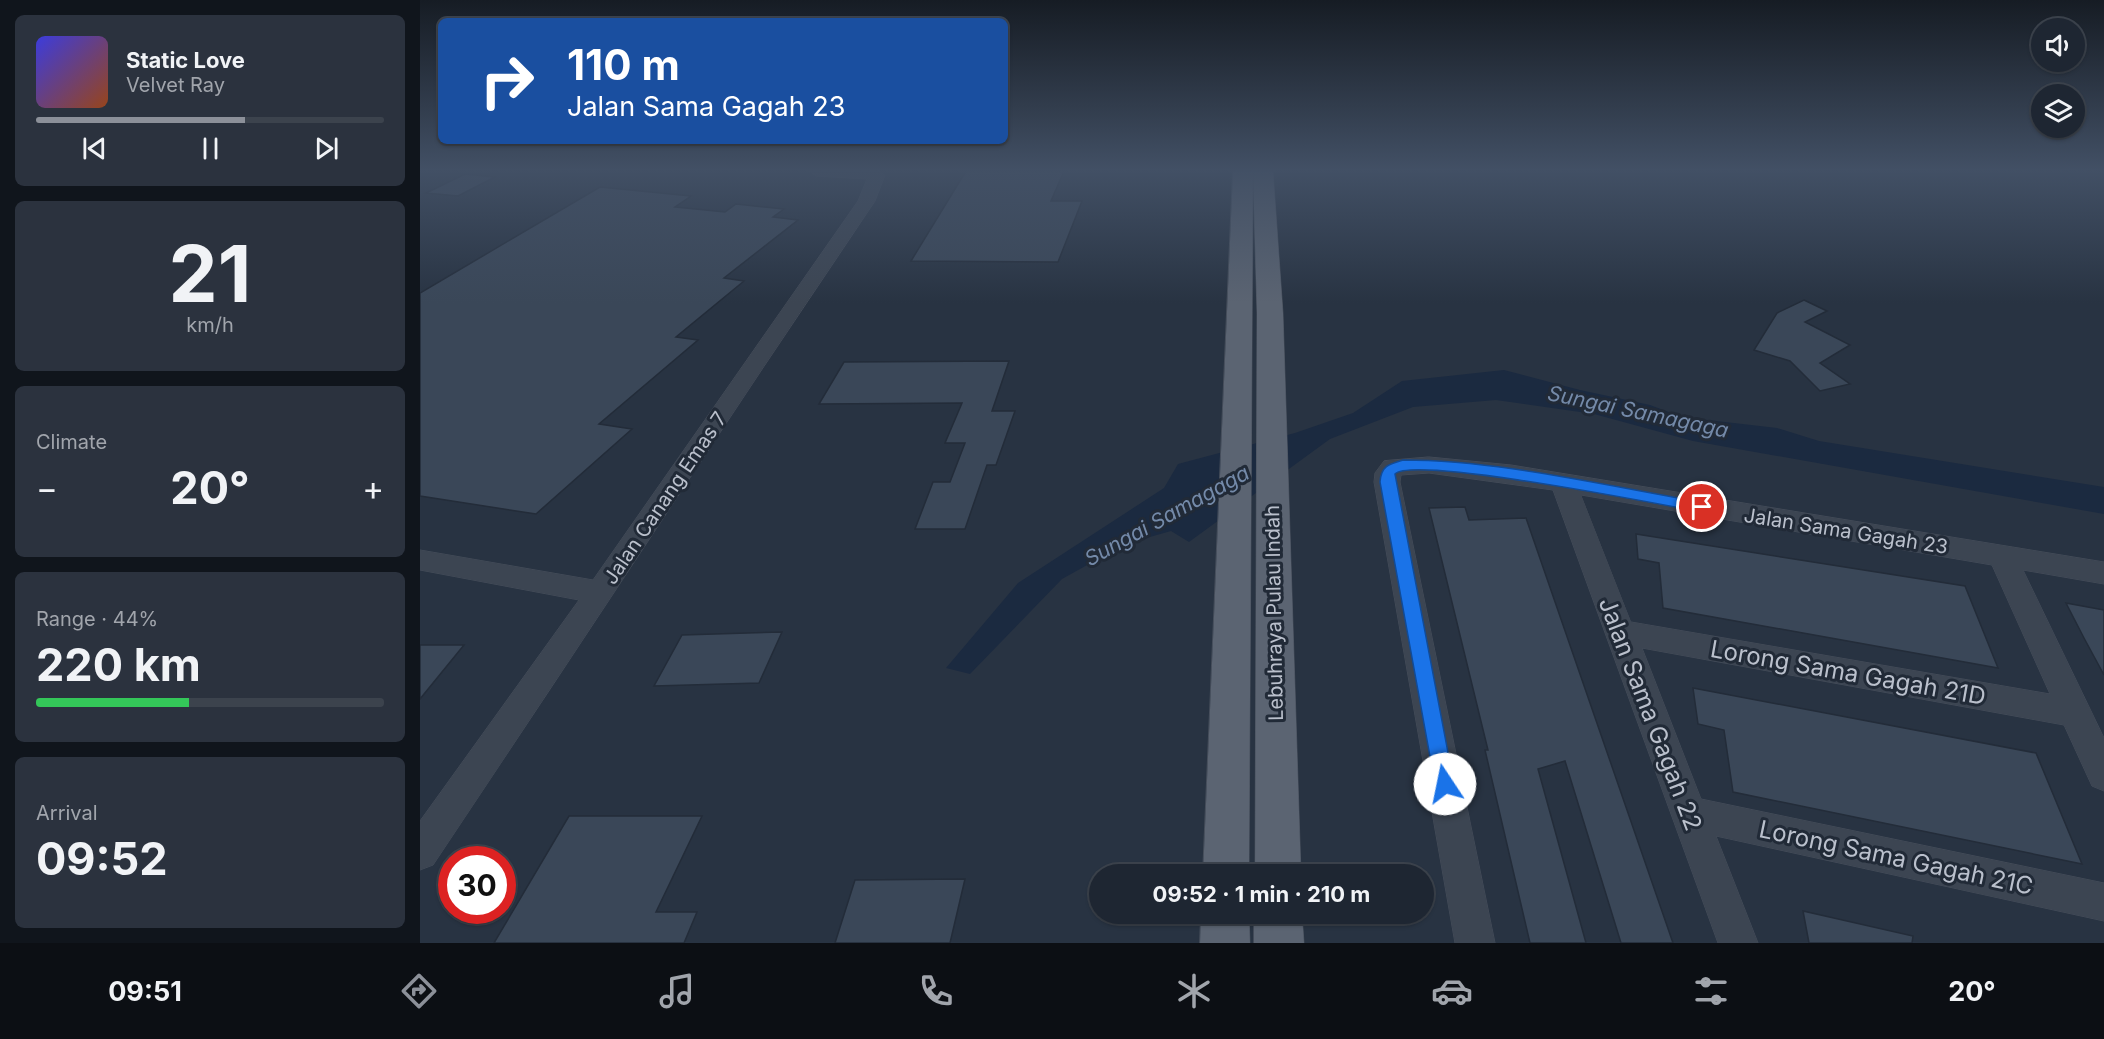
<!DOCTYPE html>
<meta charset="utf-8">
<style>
body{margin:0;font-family:Inter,sans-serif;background:#2b323e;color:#f1f3f6;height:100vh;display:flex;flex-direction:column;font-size:22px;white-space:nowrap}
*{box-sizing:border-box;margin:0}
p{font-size:20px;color:#a1a5ac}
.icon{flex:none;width:33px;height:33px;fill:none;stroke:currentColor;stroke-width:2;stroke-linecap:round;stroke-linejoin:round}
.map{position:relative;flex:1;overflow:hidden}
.side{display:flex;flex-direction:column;gap:15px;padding:15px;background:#10151c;width:420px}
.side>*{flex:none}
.top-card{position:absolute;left:18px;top:18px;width:570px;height:126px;border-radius:9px;box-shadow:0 2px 4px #0004,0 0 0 2px #3c434d;background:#1a4fa0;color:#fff;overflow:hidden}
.buttons{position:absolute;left:1611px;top:18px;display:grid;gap:12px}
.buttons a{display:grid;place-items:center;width:54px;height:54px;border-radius:50%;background:#1e2632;box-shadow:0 2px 4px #0004,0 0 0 2px #3c434d;font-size:30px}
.speed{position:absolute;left:18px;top:846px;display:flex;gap:12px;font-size:30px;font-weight:700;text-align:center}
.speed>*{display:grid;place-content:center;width:78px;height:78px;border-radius:50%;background:#1e2632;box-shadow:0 2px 4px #0004,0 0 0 2px #3c434d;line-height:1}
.speed .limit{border:9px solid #d22;background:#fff;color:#111}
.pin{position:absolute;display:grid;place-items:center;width:51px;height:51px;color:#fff;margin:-26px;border:3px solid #fff;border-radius:50%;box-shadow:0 2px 6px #0007}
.me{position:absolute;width:66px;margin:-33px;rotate:349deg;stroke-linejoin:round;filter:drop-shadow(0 0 4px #0008)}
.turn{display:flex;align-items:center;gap:21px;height:126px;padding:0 30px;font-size:27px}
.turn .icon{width:78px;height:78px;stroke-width:2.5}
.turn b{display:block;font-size:42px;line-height:51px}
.big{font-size:45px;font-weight:700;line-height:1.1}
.side .widget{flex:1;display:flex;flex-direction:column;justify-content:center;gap:9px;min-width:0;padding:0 21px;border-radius:9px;background:#2b323e}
.side .dial{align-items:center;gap:0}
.dial b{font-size:78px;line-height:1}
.song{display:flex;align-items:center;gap:18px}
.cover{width:72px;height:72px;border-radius:9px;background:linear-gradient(135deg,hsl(240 70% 55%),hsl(20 70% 35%))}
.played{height:6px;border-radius:3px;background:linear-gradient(90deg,#8c9099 60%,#3c434d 60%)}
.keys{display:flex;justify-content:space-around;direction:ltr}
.heat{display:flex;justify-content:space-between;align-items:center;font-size:33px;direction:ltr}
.charge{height:9px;border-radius:4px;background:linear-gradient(90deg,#34c759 44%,#3c434d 0)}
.trip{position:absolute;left:669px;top:864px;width:345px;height:60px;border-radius:30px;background:#1e2632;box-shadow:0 2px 4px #0004,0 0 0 2px #3c434d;font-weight:700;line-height:60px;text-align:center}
.dock{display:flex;height:96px;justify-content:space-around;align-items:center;background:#0c0f14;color:#a1a5ac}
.dock .icon{width:42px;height:42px}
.dock .selected{color:#8c9099}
.dock b{font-size:27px;color:#f1f3f6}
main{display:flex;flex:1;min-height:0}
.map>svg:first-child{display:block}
</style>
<main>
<section class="side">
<div class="widget">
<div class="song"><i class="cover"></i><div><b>Static Love</b><p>Velvet Ray</p></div></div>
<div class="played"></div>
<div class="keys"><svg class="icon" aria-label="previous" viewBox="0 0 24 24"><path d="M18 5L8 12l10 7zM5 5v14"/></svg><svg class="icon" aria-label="pause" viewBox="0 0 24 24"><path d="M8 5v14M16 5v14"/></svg><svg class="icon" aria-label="next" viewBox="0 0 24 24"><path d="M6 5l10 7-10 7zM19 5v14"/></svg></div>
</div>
<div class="widget dial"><b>21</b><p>km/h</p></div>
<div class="widget"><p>Climate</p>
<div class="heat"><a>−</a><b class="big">20°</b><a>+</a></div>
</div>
<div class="widget"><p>Range · 44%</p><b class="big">220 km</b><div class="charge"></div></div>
<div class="widget"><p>Arrival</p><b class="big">09:52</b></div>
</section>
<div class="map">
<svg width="1684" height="943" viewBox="0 0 1684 943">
<rect width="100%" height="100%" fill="#283342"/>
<!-- water -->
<polygon fill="#1b2a40" points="1084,370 1160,390 1230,405 1262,417 1357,428 1399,441 1684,487 1684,514 1273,441 1174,414 1076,400 993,407 910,439 769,542 751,531 705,544 642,579 550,674 526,668 598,583 744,488 758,464 875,433 933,413 982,381"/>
<!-- building -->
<g fill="#3a4758" stroke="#232c39" stroke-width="1.5">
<polygon points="546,171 644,171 631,201 662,201 638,262 491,261"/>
<polygon points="45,174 75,177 38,196 6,193"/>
<polygon points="180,187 271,196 255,207 305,212 316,204 364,209 353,217 378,220 304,278 324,281 256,337 278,340 179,424 212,429 116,514 0,496 0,293"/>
<polygon points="1384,300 1407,311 1385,322 1430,345 1400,363 1430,384 1400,391 1370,361 1334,350 1357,313"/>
<polygon points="589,361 572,411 595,411 576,465 567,465 545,529 495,529 513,482 530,482 545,443 525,443 542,403 399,404 424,362"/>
<polygon points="1045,507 1049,520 1106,518 1253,943 1201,943 1145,761 1118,769 1166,943 1110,943 1065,750 1068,750 1009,508"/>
<polygon points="1216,534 1545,586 1578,668 1243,608 1239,563 1218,559"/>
<polygon points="1646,603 1684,610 1684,675 1664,638"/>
<polygon points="362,632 339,683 234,686 262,635"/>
<polygon points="0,645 44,645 0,699"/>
<polygon points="1273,688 1616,753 1662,864 1313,792 1304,730 1278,724"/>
<polygon points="149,816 282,816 236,912 277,912 264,943 74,943"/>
<polygon points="545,879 530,943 415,943 435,880"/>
<polygon points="1383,911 1493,936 1492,943 1389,943"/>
</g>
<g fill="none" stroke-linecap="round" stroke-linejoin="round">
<!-- minor casing -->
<g stroke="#464e5b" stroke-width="1">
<g id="minor">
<path d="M 389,171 L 459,171 L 465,175 L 455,201 C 306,421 161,644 13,865 L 0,870 L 0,821 L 159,600 L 0,570 L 0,550 L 173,580 L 438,201 L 447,179 L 397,176 Z"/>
<path d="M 1009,457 L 1091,465 L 1684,562 L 1684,584 L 1603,570 L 1684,738 L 1684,791 L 1672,786 L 1644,725 L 1222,648 L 1281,799 L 1684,883 L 1684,921 L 1296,836 L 1338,943 L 1298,943 L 1133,490 L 1009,473 L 981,475 L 980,482 L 1075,943 L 1035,943 L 954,482 L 955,473 L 964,461 ZM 1161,495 L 1572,565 L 1630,694 L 1211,622 Z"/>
</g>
</g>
<!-- major casing -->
<g stroke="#464e5b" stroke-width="1">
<g id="major">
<polygon points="813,171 853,171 863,313 881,874 835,874 837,313 833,173 829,874 783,874"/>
<polygon points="781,914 829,914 830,943 780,943"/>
<polygon points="834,914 882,914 884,943 834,943"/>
</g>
</g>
<!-- minor -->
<use href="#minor" fill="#3c4552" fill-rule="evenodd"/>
<!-- major -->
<use href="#major" fill="#5b6472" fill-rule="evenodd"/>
</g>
<!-- sky -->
<linearGradient id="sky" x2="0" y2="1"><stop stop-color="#161c24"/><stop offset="0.56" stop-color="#425065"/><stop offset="1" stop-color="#425065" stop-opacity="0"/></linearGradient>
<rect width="1684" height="303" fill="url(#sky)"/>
<!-- route -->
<path fill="#1a73e8" stroke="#114b97" stroke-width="1.5" d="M 983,460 C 1079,460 1187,486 1282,502 L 1290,507 L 1282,512 C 1243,505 993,455 975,474 L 1034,784 L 1031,790 L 1025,792 L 1018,790 L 1015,784 L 960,482 C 961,466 969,464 983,460 Z"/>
<g text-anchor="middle" stroke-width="6" stroke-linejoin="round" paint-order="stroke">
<!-- street labels -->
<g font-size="20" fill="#bac0cc" stroke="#212a37">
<text transform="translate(245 498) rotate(-56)" y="7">Jalan Canang Emas 7</text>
<text transform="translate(1426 531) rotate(9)" y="7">Jalan Sama Gagah 23</text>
<text transform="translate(854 613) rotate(-91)" y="7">Lebuhraya Pulau Indah</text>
</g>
<!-- water labels -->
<g font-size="21" font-style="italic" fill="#748aa9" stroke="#212a37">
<text transform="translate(1218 412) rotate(12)" y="7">Sungai Samagaga</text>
<text transform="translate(747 516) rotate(-29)" y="7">Sungai Samagaga</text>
</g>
<!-- near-street labels -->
<g font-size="24" fill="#bac0cc" stroke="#212a37">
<text transform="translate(1428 673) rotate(10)" y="8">Lorong Sama Gagah 21D</text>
<text transform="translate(1230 714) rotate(69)" y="8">Jalan Sama Gagah 22</text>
<text transform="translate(1476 858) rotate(12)" y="8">Lorong Sama Gagah 21C</text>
</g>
</g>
</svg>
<div class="buttons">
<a><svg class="icon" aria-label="sound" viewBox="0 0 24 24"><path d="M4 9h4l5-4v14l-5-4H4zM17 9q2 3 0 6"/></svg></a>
<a><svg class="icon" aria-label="layers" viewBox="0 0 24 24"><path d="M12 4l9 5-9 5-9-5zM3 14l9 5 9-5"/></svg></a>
</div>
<div class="speed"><div class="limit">30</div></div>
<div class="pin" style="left:1282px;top:507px;background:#d93025"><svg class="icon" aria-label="arrive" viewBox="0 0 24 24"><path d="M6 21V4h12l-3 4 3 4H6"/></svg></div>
<svg class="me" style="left:1025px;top:784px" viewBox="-20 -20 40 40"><circle r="19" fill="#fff"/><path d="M0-13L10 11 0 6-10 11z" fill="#1a73e8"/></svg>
<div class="trip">09:52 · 1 min · 210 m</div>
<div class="top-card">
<div class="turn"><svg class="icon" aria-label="right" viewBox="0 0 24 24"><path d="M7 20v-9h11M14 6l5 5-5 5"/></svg><div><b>110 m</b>Jalan Sama Gagah 23</div></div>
</div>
</div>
</main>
<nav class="dock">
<b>09:51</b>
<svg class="icon selected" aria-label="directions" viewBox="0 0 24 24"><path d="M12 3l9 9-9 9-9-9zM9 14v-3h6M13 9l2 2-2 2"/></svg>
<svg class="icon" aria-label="music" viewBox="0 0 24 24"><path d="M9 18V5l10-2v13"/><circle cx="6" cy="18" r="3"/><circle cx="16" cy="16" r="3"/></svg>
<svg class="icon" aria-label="phone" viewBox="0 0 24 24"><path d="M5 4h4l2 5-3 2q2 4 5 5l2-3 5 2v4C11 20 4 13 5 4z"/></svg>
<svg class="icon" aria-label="climate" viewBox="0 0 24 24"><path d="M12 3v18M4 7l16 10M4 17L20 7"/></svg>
<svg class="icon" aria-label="car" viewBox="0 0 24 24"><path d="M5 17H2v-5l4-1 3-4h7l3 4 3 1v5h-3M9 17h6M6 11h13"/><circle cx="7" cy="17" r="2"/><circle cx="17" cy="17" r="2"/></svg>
<svg class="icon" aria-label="filters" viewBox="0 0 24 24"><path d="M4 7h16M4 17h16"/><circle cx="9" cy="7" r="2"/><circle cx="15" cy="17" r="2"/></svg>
<b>20°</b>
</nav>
